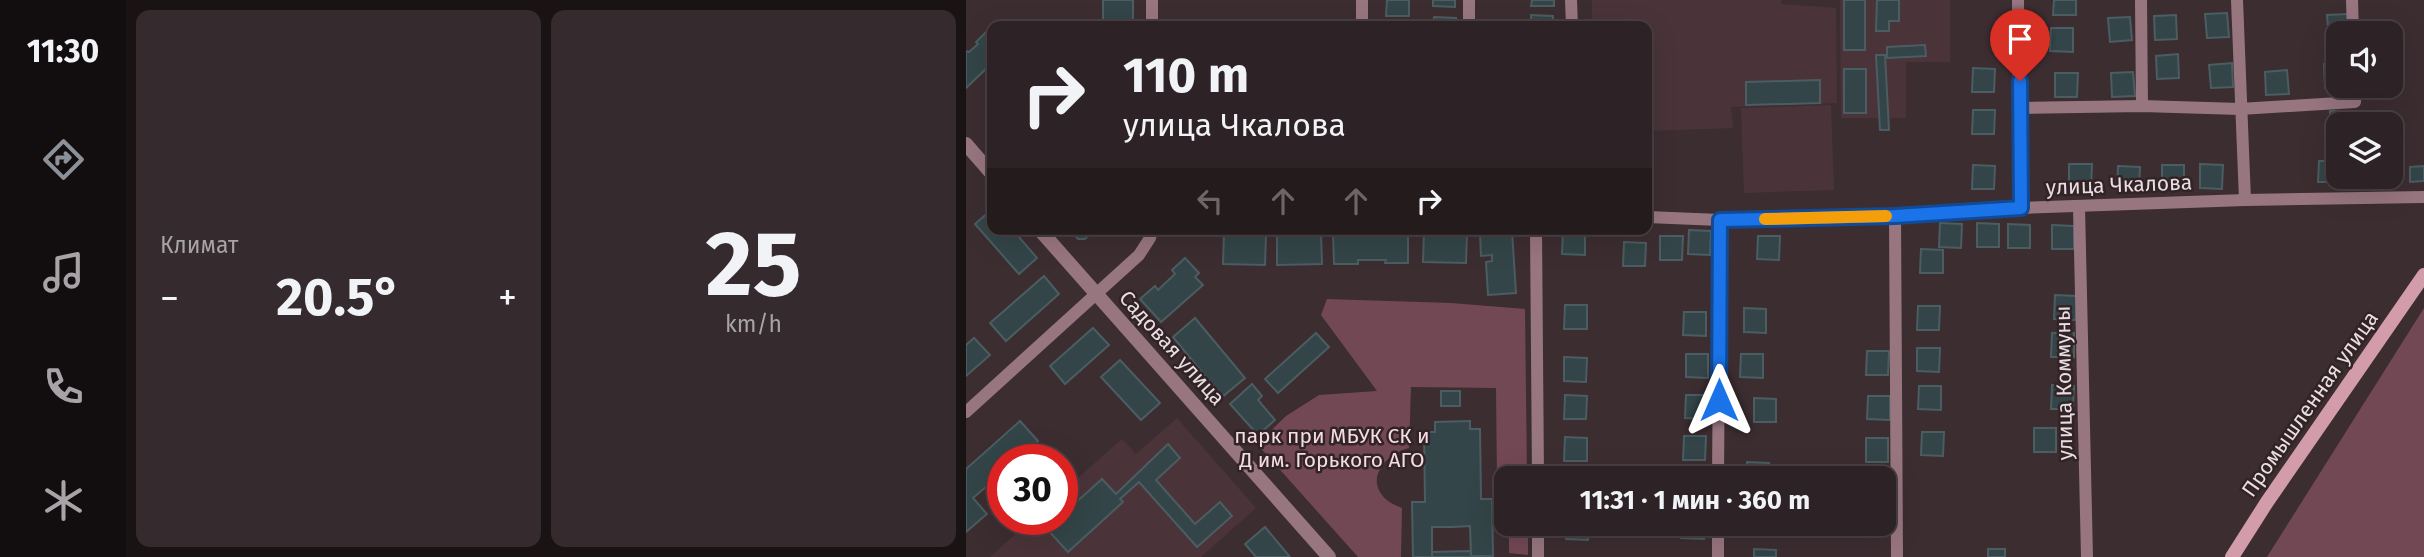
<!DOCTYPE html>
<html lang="ru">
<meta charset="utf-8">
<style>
body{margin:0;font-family:"Fira Sans",sans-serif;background:#352a2d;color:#f1f3f6;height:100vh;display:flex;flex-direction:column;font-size:26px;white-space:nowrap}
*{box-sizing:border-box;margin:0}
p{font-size:23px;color:#a7a4a7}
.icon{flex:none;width:38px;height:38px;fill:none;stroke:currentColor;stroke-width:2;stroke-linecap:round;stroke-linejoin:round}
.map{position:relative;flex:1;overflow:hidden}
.side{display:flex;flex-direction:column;gap:10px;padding:10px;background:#191314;width:840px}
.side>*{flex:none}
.guide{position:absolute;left:21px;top:21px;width:665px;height:214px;border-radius:14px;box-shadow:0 7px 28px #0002,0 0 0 2px #483f42;background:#2d2225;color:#f1f3f6;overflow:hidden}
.controls{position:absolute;left:1360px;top:21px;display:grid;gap:14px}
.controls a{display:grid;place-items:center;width:77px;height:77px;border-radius:14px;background:#2d2225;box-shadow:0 7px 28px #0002,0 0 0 2px #483f42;font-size:35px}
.speed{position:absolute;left:21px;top:444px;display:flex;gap:14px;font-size:35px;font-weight:700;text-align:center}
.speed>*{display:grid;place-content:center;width:91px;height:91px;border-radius:50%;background:#2d2225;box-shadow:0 7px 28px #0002,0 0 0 2px #483f42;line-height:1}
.speed .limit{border:10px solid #d22;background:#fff;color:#111}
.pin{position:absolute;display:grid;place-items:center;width:60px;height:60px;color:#fff;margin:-72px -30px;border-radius:50% 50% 50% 0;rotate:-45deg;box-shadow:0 0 7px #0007}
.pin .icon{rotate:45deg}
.me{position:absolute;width:77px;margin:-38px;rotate:0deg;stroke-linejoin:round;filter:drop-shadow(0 0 5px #0008)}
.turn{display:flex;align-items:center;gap:24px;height:147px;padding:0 21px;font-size:32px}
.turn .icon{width:91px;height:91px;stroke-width:2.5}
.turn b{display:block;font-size:49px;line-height:60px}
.lanes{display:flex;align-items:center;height:66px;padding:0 21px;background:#0003;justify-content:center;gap:35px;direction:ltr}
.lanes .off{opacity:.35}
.big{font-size:52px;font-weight:700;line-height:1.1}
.side .tile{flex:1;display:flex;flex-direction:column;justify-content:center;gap:10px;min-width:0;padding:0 24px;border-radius:14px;background:#352a2d}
.side .dial{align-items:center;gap:0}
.dial b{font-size:91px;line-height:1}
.heat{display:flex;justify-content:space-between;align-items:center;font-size:38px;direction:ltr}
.side .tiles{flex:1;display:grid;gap:10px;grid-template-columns:repeat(2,1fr)}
.trip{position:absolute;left:528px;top:466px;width:402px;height:70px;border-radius:14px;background:#2d2225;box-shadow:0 7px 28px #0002,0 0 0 2px #483f42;font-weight:700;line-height:70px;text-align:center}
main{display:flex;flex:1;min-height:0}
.menu{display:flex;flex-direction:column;width:126px;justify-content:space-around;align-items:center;background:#120e0f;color:#a7a4a7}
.menu .icon{width:49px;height:49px}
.menu .on{color:#8c9099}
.menu b{font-size:32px;color:#f1f3f6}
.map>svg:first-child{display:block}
</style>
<main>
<nav class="menu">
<b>11:30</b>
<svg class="icon on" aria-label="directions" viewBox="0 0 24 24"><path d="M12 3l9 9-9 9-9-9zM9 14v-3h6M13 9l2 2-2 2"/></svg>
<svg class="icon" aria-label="music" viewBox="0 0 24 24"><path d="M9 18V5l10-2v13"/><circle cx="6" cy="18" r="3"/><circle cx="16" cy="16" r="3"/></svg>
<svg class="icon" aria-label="phone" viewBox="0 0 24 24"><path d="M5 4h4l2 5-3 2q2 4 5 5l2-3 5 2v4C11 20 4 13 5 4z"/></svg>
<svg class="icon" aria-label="climate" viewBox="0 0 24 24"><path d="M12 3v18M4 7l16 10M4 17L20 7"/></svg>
</nav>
<section class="side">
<div class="tiles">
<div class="tile"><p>Климат</p>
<div class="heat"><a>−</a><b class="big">20.5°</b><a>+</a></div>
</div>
<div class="tile dial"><b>25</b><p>km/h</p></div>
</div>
</section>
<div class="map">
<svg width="1458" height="557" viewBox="0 0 1458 557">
<rect width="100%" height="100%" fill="#3c2d31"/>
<!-- built -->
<g fill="#4a343a">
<polygon points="626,0 815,0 815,4 870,8 871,103 765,107 767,128 681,131 681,26 626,26"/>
<polygon points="874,0 984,0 984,62 940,62 940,118 875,118"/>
<polygon points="865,105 868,190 778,193 775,108"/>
<polygon points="211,418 290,508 235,557 24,557 65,520 96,520 96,492 156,439 170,454"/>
</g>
<!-- green -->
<g fill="#734855">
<path d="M 361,299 L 485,303 L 559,309 L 561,478 L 541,478 L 541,484 L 531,483 L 530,388 L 445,387 L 443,448 C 424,452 400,475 416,495 C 421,502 429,505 436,508 L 435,557 L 392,557 L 291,444 L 320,416 L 353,395 L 411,391 L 355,315 Z"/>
<polygon points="1458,308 1458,557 1301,557"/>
<polygon points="543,523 562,523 562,555 543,553"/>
</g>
<!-- building -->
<g fill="#334548" stroke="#4b5d61" stroke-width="2">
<rect x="137" y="0" width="30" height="26"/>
<polygon points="421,0 443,0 443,16 420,16"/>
<polygon points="467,0 489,0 489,7 467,6"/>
<polygon points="566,0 588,0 588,6 565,6"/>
<rect x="878" y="0" width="21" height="50"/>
<polygon points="911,0 933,0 933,21 923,21 923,31 910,31"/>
<polygon points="1088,0 1110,0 1110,15 1087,15"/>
<polygon points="1261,13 1263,37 1241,38 1239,14"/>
<polygon points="1383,14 1385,33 1372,33 1372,39 1363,39 1361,15"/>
<polygon points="565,15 587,16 587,26 565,26"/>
<polygon points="1210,15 1211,39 1189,40 1188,16"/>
<polygon points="468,17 490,18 490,26 467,26"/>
<polygon points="1164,17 1166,40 1144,42 1142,18"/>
<polygon points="256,21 278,22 278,26 256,26"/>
<rect x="639" y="21" width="38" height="5"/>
<polygon points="196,22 218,23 218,26 196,26"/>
<polygon points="25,27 26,63 0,88 0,51 3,52 12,44 10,42"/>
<polygon points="1085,28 1107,28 1107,52 1084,51"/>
<polygon points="959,45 960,56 921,58 921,47"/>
<polygon points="1212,54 1213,78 1191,79 1190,56"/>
<polygon points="910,55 919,55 923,130 914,130"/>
<polygon points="1266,63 1267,87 1245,88 1243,65"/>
<polygon points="1372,63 1372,86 1382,86 1359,88 1358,64"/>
<polygon points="1007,68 1029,69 1028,92 1006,92"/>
<rect x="878" y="69" width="22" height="44"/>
<polygon points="1321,70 1323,94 1300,95 1299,72"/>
<polygon points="1167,72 1169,96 1146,97 1145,73"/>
<polygon points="1089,73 1112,73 1111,97 1089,97"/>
<polygon points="854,80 854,103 780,105 780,82"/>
<polygon points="1007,110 1029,110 1028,134 1006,134"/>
<rect x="1364" y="111" width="18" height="13"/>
<polygon points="1353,161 1365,161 1365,182 1352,182"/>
<polygon points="1103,164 1126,164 1125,188 1103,187"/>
<polygon points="1234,164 1257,165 1256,189 1234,188"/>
<polygon points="1007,165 1029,166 1028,189 1006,189"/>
<polygon points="1196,165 1218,165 1218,189 1196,188"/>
<polygon points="1152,166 1174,167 1173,191 1151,190"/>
<polygon points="1458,166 1458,181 1444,182 1444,167"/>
<polygon points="1402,177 1422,177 1422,181 1402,182"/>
<polygon points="26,209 26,229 46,229 71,258 53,274 9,224"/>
<polygon points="974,223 996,224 995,248 973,247"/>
<polygon points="1011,223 1033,224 1033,247 1011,247"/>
<polygon points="1042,224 1064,225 1064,248 1042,248"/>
<polygon points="1086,225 1108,226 1108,249 1086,249"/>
<polygon points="104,229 129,229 119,239 112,239"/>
<polygon points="597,230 619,231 619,255 596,254"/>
<polygon points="723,230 745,231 744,255 722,254"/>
<polygon points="458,231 501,232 500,263 457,262"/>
<polygon points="546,231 550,293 522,295 520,262 526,261 526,255 515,256 514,233"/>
<polygon points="311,232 355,232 356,264 311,265"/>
<polygon points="442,232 442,263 419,263 420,260 392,260 392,264 368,264 367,233"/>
<polygon points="258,233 300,234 299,265 257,264"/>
<polygon points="694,236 717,236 716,260 694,260"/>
<polygon points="792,236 814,236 813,260 791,259"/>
<polygon points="658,242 680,243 679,266 657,266"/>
<polygon points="955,249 977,250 977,273 954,273"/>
<polygon points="219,258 233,273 229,277 237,285 195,322 174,299 189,286 192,290 209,274 206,270"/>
<polygon points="78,276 93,294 40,341 24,323"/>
<polygon points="1089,295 1111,296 1110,320 1088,319"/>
<polygon points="599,305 621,305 621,329 598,329"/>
<polygon points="952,306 974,306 973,330 951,330"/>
<polygon points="778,308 800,309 800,333 778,332"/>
<polygon points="718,312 740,312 740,336 717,335"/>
<polygon points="229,318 279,378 256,397 207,337"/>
<polygon points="127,328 143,345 99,384 84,366"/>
<polygon points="350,333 363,347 312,393 299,379"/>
<polygon points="1086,333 1108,333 1108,357 1085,357"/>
<polygon points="8,338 24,355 0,376 0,345"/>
<polygon points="951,348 974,348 973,372 951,371"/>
<polygon points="901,351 923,351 922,375 900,375"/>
<polygon points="720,354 742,354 742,378 720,377"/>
<polygon points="775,354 797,354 797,378 774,377"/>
<polygon points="598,357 621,358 620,382 598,381"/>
<polygon points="154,360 194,403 175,420 135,377"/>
<polygon points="286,384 296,396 292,400 309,420 292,435 264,404"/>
<polygon points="1086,385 1108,386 1107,409 1085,409"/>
<polygon points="953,386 975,386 975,410 952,409"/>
<rect x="475" y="391" width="19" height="15"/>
<polygon points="599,395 621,396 620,419 598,419"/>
<polygon points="720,395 742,395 741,419 719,418"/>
<polygon points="902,396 924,396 924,420 901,419"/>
<polygon points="788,398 810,399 810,422 788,422"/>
<polygon points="54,421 72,441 50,460 37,460 37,472 7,498 21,514 0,532 0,469"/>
<polygon points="504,421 504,429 514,429 515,499 526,499 527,556 505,556 504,526 486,527 466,527 466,557 447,557 446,502 459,502 458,432 469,432 469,422"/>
<rect x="1068" y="428" width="22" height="24"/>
<polygon points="956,432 978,432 977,456 955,455"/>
<polygon points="718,436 740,436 739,460 717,460"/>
<polygon points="599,437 621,438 621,461 598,461"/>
<rect x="900" y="438" width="22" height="24"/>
<polygon points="202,444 214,458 190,480 229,524 254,502 266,516 231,547 173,482 154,499 157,502 102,552 81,529 91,520 96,520 96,515 136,479 150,494"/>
<polygon points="781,462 803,463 803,478 781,478"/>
<polygon points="898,470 921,470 920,494 919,478 898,478"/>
<polygon points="600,523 622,523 622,540 600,539"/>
<polygon points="716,523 738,523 738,539 715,538"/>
<polygon points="299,527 324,557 290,557 279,544"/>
<polygon points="788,549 810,550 810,557 788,557"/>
<rect x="1022" y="549" width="17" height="8"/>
<polygon points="505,551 505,556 509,557 466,557 466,552"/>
</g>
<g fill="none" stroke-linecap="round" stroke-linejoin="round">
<!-- minor -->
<g stroke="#987680" stroke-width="12">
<polyline points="503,0 503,26"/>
<polyline points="605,0 606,26"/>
<polyline points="1052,0 1054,208"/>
<polyline points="1175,0 1176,106"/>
<polyline points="1271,0 1279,200"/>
<polyline points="1386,0 1387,33"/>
<polyline points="186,26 186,0"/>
<polyline points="396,26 396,0"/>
<polyline points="1055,108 1176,106 1274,109 1389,102 1389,86"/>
<polyline points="1113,207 1121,557"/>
<polyline points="929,216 931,557"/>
<polyline points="681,217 754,220 929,216 1054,208 1279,200 1458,197"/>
<polyline points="570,229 572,478"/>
<polyline points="0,412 173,255 184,238 186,229"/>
<polyline points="752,478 754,220"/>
<polyline points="572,523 572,557"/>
<polyline points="752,557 752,523"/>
</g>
<!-- tertiary -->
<g stroke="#987680" stroke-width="14">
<polyline points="0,144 26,174"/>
<polyline points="73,229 363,557"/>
</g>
<!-- secondary -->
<polyline stroke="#d29cab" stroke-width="14" points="1266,557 1301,502 1458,275"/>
</g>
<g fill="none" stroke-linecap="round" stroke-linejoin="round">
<!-- route casing -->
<g stroke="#114b97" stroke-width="18">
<polyline id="route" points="753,400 754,220 929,216 1055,208 1054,81"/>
</g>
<!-- route -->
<use href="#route" stroke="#1a73e8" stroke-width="12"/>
<!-- slow -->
<polyline stroke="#f59e0b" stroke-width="12" points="799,219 920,216"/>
</g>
<g text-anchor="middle" stroke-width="5" stroke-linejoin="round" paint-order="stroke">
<!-- street labels -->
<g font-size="21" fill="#e9dfe2" stroke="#322327">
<text transform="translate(1153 185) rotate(-2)" y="7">улица Чкалова</text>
<text transform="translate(206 348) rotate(48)" y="7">Садовая улица</text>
<text transform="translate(1098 383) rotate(-91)" y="7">улица Коммуны</text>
<text transform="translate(1344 404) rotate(-55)" y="7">Промышленная улица</text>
</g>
<!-- park labels -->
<g font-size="21" fill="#f3dce2" stroke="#322327">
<text x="366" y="443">парк при МБУК СК и<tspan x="366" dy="24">Д им. Горького АГО</tspan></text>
</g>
</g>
</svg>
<div class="controls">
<a><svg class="icon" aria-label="sound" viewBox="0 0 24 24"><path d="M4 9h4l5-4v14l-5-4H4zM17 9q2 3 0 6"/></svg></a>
<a><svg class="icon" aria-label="layers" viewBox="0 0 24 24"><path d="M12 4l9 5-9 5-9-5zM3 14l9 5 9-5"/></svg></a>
</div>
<div class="speed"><div class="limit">30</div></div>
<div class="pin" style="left:1054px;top:81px;background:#d93025"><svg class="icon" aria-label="arrive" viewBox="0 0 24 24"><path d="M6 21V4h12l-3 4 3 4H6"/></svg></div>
<svg class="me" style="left:753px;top:400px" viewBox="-20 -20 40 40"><path d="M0-17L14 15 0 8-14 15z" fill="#1a73e8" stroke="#fff" stroke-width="4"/></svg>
<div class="trip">11:31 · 1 мин · 360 m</div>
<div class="guide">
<div class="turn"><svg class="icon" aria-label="right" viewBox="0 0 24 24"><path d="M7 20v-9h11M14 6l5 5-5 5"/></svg><div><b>110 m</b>улица Чкалова</div></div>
<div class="lanes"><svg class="icon off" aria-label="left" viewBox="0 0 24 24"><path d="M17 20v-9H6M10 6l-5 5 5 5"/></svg><svg class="icon off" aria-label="ahead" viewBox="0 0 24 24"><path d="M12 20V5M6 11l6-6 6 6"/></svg><svg class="icon off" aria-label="ahead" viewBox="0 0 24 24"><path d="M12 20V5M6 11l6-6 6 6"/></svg><svg class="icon" aria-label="right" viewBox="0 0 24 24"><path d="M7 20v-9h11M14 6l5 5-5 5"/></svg></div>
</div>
</div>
</main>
